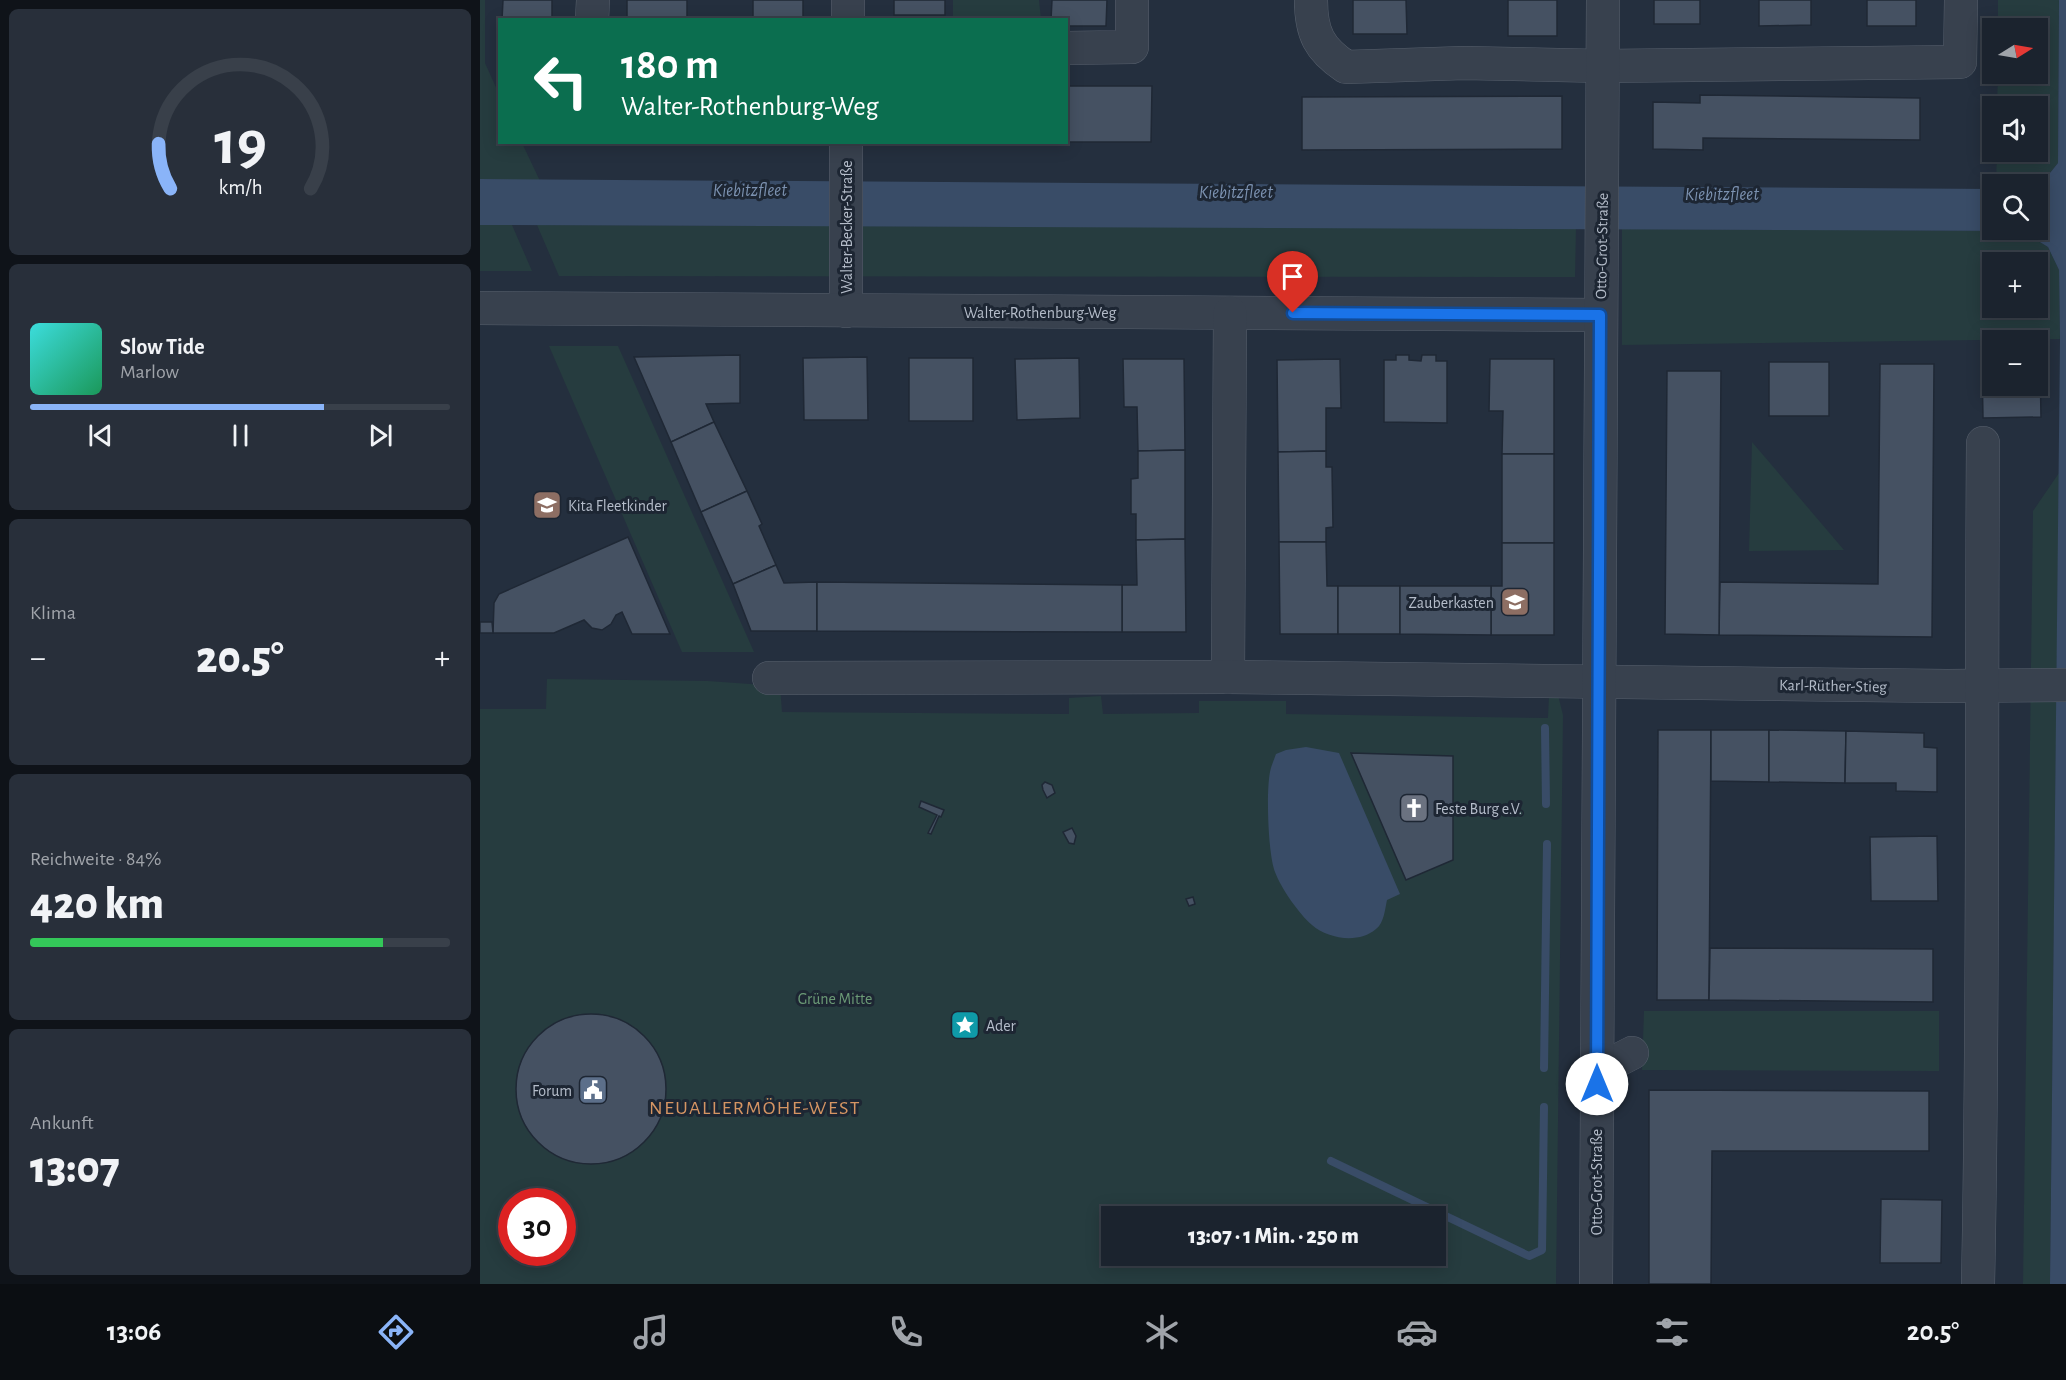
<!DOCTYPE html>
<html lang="de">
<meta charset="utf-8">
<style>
body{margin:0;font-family:"Alegreya Sans",sans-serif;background:#282f3a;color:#f1f3f6;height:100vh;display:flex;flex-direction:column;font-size:22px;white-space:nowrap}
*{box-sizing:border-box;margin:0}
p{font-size:20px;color:#a0a4aa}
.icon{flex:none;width:33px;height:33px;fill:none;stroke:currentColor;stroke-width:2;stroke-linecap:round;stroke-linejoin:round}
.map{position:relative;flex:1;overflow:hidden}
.drawer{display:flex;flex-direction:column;gap:9px;padding:9px;background:#0f1319;width:480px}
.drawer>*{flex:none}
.top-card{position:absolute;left:18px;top:18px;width:570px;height:126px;border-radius:0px;box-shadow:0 3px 15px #0003,0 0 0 2px #39404a;background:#0b6e4f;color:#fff;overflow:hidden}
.needle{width:39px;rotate:79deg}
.fabs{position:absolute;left:1502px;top:18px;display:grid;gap:12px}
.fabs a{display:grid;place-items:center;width:66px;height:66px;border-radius:0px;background:#1b232e;box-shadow:0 3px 15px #0003,0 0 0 2px #39404a;font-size:30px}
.speed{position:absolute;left:18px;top:1188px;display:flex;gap:12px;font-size:30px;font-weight:700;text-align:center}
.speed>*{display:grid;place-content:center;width:78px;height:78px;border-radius:50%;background:#1b232e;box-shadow:0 3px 15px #0003,0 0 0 2px #39404a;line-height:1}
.speed .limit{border:9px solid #d22;background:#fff;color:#111}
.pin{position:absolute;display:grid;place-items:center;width:51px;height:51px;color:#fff;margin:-62px -26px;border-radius:50% 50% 50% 0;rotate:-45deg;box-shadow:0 0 6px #0007}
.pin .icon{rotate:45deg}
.me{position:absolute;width:66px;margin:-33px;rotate:0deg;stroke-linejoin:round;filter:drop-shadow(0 0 4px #0008)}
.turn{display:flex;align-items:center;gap:21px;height:126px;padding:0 24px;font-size:27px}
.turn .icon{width:78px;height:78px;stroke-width:2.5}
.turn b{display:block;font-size:42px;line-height:51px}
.big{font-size:45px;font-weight:800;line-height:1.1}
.drawer .tile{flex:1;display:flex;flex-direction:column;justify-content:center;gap:9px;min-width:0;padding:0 21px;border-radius:9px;background:#282f3a}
.drawer .dial{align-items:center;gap:0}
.dial svg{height:156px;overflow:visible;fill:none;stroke:#39404a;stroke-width:7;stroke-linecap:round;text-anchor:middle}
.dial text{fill:#f1f3f6;stroke:none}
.song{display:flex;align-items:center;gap:18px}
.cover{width:72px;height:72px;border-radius:9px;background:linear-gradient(135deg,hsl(180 70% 55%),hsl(150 70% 35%))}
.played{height:6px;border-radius:3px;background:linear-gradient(90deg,#8ab4f8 70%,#39404a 70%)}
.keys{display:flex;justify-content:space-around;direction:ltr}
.heat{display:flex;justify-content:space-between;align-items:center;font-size:33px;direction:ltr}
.charge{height:9px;border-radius:4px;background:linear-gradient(90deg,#34c759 84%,#39404a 0)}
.trip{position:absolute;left:621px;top:1206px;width:345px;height:60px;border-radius:0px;background:#1b232e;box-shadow:0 3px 15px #0003,0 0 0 2px #39404a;font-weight:800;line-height:60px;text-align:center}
.tabs{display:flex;height:96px;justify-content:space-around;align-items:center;background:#0b0e12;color:#a0a4aa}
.tabs .icon{width:42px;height:42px}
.tabs .active{color:#8ab4f8}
.tabs b{font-size:27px;color:#f1f3f6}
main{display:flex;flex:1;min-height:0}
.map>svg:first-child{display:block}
</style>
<main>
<section class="drawer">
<div class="tile dial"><svg viewBox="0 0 100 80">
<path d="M14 69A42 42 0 1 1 86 69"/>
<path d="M14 69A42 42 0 0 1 8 46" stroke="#8ab4f8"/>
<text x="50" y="56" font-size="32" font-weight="700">19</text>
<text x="50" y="72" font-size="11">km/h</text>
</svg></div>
<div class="tile">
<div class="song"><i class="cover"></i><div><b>Slow Tide</b><p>Marlow</p></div></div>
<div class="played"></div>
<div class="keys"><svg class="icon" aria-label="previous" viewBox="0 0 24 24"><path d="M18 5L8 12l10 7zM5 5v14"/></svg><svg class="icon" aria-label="pause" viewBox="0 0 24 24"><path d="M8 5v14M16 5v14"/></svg><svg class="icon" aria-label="next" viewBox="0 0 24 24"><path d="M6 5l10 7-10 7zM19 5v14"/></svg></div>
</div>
<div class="tile"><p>Klima</p>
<div class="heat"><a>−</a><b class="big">20.5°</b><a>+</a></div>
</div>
<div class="tile"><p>Reichweite · 84%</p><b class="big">420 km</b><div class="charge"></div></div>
<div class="tile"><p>Ankunft</p><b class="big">13:07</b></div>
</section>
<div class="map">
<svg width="1586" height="1284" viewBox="0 0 1586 1284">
<rect width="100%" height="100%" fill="#242f3e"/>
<!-- green -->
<g fill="#263c3f" fill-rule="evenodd">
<polygon points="0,0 5,0 5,63 19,94 20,142 42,143 60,181 0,179"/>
<polygon points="473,0 559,0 561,19 473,19"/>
<polygon points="1518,0 1579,0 1578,163 1557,189 1557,184 1516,184 1517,152 1557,152 1557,106 1517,106 1518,74 1557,74 1557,28 1518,28"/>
<polygon points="0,225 32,225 52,271 0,271"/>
<polygon points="57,225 1096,228 1095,277 79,276"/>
<path d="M 1142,229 L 1542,231 L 1568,247 L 1579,270 L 1580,339 L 1142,345 ZM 1512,262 L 1557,262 L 1557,308 L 1512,308 Z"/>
<polygon points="69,346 138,346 274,652 202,652"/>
<polygon points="1272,442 1364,550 1269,551"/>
<polygon points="1579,473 1570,1284 1543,1284 1553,511"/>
<path d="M 67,679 L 228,681 L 300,686 L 302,712 L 589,714 L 589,698 L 621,696 L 623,714 L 719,713 L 719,701 L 806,701 L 806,714 L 1068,718 L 1069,695 L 1078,695 L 1083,715 L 1076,1284 L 0,1284 L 0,709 L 66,709 ZM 32,1202 L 82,1202 L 82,1252 L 32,1252 ZM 632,1216 L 956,1216 L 956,1256 L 632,1256 Z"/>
<polygon points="1164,1011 1459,1011 1459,1071 1162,1070"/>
</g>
<!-- water -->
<g fill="#394c67">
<polygon points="1579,0 1586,0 1586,1284 1570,1284 1580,339 1579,270 1568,247 1542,231 0,225 0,179 1512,189 1512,230 1557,230 1557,189 1578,163"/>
<path d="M 826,747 L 859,753 L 920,894 L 907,900 C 905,909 904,923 896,929 C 879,944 848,939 832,925 C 819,914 801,888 795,872 C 788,854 786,792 790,772 C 791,766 794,760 796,754 L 806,750 Z"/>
</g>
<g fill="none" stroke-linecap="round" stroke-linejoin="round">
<!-- stream -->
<g stroke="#394c67" stroke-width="8">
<polyline points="1065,728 1066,804"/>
<polyline points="1064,1068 1067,844"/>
<polyline points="851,1161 1049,1256 1062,1250 1064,1107"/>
</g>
</g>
<!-- building -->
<g fill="#455162" stroke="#1f2835" stroke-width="1.5">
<polygon points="23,0 72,0 72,20 22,20"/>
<rect x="147" y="0" width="60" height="20"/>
<rect x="273" y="0" width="50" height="20"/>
<rect x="414" y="0" width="51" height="15"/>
<polygon points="572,0 627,0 626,26 586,26 586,20 571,20"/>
<polygon points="873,0 926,0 927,34 873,34"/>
<rect x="1028" y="0" width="49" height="36"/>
<rect x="1174" y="0" width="46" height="24"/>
<polygon points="1279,0 1331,0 1331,25 1279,26"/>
<rect x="1387" y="0" width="49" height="26"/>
<polygon points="586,86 672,86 671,142 586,142"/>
<polygon points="1220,95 1440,98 1440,140 1223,138 1223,150 1173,149 1173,102 1220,103"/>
<polygon points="1082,96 1082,149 822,150 822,97"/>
<polygon points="260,355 260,403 226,404 234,422 191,442 154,357"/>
<polygon points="916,355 929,355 929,360 941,361 942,355 956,355 956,361 967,361 967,423 904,422 904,360 916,360"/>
<polygon points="387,357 388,420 324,420 323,358"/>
<rect x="429" y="358" width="64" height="63"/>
<polygon points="599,358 600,418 537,420 535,359"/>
<polygon points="643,359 704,359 705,450 658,451 657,407 644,407"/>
<polygon points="860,359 861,408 846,408 846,451 798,452 797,360"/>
<polygon points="1010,359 1074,359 1074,454 1022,454 1023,411 1009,411"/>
<rect x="1289" y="362" width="60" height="54"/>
<polygon points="1512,363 1512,386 1557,386 1557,363 1560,363 1561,417 1503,418 1502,364"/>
<polygon points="1400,364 1454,364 1452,637 1239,635 1240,582 1398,584"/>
<polygon points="1187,371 1241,371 1239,635 1185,634"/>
<polygon points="234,422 267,491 221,512 191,442"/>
<polygon points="705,450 705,539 656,540 656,514 651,514 651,479 658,478 658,451"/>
<polygon points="846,451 846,467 852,467 853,527 846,528 846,542 799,542 798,452"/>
<rect x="1022" y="454" width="52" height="89"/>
<polygon points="267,491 282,524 279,526 296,565 253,584 221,512"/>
<polygon points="148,537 190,634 152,634 142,612 136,615 131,624 122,630 112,628 104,620 74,633 13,633 14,603 19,594"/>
<polygon points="705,539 706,632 642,632 642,585 657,585 656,540"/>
<polygon points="799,542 846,542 847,586 858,586 858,634 800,634"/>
<polygon points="1022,543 1074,543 1074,635 1011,635 1011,586 1022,586"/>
<polygon points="296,565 304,583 337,582 337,631 271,631 253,584"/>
<polygon points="337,582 642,585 642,632 337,631"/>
<rect x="858" y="586" width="62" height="48"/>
<polygon points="920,586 1011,586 1011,635 920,634"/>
<polygon points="0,622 12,622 13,633 0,633"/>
<polygon points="1178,730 1231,730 1229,1000 1177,1000"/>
<polygon points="1231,730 1289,730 1289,782 1231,781"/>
<polygon points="1289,730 1366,731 1365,783 1289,782"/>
<polygon points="1366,731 1444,733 1444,747 1457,748 1457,792 1416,791 1416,783 1365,783"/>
<polygon points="871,753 973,756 973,860 926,880"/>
<polygon points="565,782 572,785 575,793 567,798 563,790 562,785"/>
<polygon points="441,801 464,810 461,817 459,816 451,834 448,833 457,815 439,807"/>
<polygon points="592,828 596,836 594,844 589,843 583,832"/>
<polygon points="1457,836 1458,901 1391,901 1390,837"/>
<polygon points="713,897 715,904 709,906 706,899"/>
<polygon points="1230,948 1453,949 1453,1002 1229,1000"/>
<circle cx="111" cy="1089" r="75"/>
<polygon points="1169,1090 1449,1091 1449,1151 1232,1151 1231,1284 1169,1284"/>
<polygon points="1401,1199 1462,1200 1461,1263 1400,1263"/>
</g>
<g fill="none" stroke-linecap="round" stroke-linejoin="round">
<!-- minor casing -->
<g stroke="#565f6c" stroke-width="34">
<g id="minor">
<path d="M 831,0 C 831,33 839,49 866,67 L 984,63 L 1123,66 L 1480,62 L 1481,0"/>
<polyline points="112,20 113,0"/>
<polyline points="368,20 368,0"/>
<polyline points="586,48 652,47 652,0"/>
<polyline points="366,142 366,311"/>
<polyline points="0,308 1120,315"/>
<polyline points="748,677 750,313"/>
<polyline points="289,678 748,677 1467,686 1586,685"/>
<polyline points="1117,1071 1152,1053"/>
<polyline points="1116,1284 1123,0"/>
<path d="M 1498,1284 C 1504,1004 1501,723 1503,443"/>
</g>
</g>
<!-- minor -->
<use href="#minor" stroke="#38414e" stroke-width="33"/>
</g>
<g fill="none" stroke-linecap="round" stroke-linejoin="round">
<!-- route casing -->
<g stroke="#114b97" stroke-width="15">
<polyline id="route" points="813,313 1120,315 1117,1084"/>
</g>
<!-- route -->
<use href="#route" stroke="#1a73e8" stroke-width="10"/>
</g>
<!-- icons -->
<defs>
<g id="school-square" transform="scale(1.5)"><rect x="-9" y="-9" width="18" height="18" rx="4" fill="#8d6e63" stroke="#1d2633"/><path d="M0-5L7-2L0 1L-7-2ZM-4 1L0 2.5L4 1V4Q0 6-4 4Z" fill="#fff"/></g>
<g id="church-square" transform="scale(1.5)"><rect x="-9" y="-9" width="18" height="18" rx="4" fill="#6b7280" stroke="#1d2633"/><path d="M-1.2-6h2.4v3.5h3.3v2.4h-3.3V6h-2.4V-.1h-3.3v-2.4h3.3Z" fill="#fff"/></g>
<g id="sight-square" transform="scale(1.5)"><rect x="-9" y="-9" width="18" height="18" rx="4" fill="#0f9aa8" stroke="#1d2633"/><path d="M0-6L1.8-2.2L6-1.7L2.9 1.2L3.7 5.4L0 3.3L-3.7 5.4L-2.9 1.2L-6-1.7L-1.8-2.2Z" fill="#fff"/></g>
<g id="civic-square" transform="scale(1.5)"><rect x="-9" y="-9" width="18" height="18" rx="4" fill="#5c6f8a" stroke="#1d2633"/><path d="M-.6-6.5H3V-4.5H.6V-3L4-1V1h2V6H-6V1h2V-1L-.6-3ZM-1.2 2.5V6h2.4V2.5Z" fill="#fff"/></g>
</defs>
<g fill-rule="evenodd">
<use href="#school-square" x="67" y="505"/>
<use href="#school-square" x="1035" y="602"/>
<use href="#church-square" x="934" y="808"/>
<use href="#sight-square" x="485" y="1025"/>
<use href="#civic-square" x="113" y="1090"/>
</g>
<g text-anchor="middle" stroke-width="6" stroke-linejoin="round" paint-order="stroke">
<!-- street labels -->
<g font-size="16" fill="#b4bcc9" stroke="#1d2633">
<text transform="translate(366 227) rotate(-90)" y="6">Walter-Becker-Straße</text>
<text transform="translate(1121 246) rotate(-89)" y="6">Otto-Grot-Straße</text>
<text x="560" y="318">Walter-Rothenburg-Weg</text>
<text transform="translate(1353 685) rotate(1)" y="6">Karl-Rüther-Stieg</text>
<text transform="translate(1116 1182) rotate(-90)" y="6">Otto-Grot-Straße</text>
</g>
<!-- poi labels -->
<g font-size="16" fill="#b4bcc9" stroke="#1d2633" text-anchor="start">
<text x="88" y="511">Kita Fleetkinder</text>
<text x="1014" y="608" text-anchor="end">Zauberkasten</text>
<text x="955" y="814">Feste Burg e.V.</text>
<text x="506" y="1031">Ader</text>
<text x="92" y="1096" text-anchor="end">Forum</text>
</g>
<!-- park labels -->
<g font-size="16" fill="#6b9a76" stroke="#1d2633">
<text x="355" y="1004">Grüne Mitte</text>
</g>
<!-- water labels -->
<g font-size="18" font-style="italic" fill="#7c92b1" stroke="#1d2633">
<text x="270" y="196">Kiebitzfleet</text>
<text x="756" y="198">Kiebitzfleet</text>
<text x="1242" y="200">Kiebitzfleet</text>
</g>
<!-- quarter labels -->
<g font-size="20" letter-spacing="1.5" fill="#d59563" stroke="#1d2633">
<text x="275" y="1114">NEUALLERMÖHE-WEST</text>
</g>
</g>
</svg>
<div class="fabs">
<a><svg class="needle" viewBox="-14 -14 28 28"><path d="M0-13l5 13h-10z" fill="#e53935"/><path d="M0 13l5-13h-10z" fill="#a0a4aa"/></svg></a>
<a><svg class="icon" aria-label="sound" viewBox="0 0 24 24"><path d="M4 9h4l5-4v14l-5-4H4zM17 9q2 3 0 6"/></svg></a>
<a><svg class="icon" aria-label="search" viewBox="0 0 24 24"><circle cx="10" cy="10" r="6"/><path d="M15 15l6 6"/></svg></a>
<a>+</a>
<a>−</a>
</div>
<div class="speed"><div class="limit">30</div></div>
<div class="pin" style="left:813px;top:313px;background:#d93025"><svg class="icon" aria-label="arrive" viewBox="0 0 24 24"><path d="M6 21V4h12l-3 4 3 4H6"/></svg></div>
<svg class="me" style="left:1117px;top:1084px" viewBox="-20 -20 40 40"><circle r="19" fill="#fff"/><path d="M0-13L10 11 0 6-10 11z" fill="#1a73e8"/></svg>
<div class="trip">13:07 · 1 Min. · 250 m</div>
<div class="top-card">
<div class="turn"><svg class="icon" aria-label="left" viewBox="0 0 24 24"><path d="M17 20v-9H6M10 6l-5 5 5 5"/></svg><div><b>180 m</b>Walter-Rothenburg-Weg</div></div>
</div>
</div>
</main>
<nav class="tabs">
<b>13:06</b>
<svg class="icon active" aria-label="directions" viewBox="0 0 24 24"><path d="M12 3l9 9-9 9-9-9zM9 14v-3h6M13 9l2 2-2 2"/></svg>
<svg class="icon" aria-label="music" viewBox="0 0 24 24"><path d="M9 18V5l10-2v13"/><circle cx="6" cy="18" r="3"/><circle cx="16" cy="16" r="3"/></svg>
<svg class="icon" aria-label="phone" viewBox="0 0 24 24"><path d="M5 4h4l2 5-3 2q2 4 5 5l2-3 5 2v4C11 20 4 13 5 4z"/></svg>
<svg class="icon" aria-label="climate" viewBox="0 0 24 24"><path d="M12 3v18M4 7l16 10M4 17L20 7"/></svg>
<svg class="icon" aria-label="car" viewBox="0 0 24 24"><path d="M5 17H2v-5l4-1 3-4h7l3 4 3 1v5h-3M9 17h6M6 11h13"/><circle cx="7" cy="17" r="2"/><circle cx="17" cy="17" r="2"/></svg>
<svg class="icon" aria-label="filters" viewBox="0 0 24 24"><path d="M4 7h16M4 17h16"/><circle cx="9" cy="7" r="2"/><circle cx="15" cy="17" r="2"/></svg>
<b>20.5°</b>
</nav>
